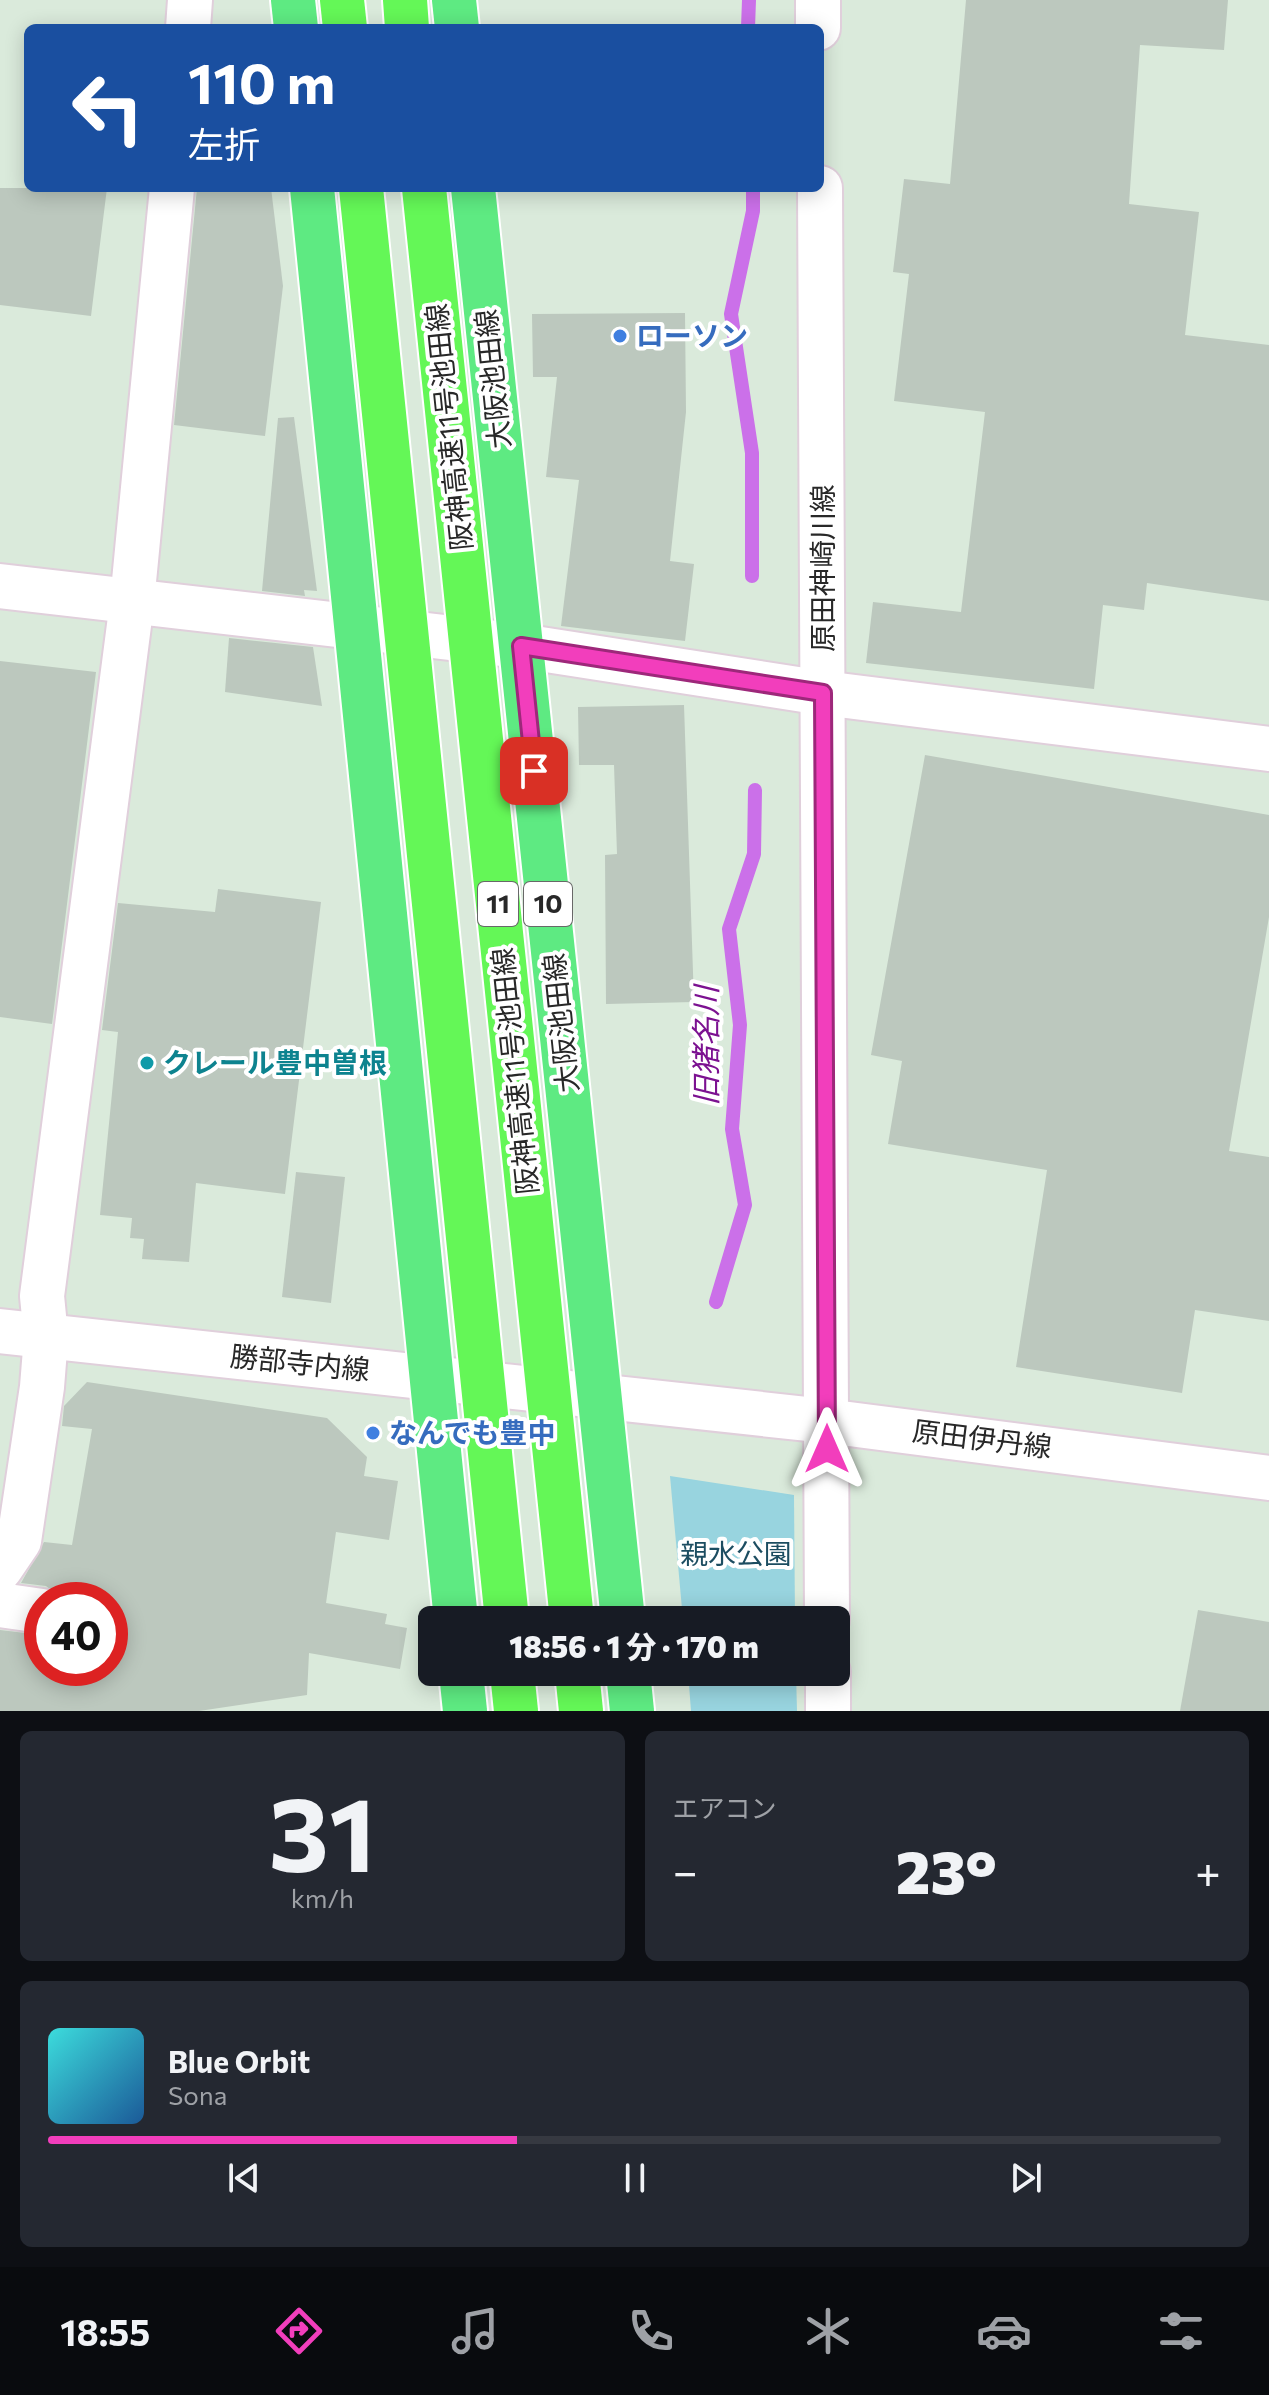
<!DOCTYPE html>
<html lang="ja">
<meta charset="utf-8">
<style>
body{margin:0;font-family:Commissioner,"Noto Sans JP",sans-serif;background:#242831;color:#f1f3f6;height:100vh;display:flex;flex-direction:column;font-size:30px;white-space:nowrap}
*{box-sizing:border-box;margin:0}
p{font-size:26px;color:#9ea1a6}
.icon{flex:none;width:44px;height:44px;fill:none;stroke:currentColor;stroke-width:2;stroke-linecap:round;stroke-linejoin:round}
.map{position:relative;height:1711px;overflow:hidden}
.side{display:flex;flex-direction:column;gap:20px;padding:20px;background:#0d0f14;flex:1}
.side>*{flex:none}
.hud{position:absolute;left:24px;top:24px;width:800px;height:168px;border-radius:12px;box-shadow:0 4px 20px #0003;background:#1a4fa0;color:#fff;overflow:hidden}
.speed{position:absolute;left:24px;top:1582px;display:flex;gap:16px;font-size:40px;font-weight:700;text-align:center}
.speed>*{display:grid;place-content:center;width:104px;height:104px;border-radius:50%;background:#171b24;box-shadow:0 4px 20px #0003;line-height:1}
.speed .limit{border:12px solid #d22;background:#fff;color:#111}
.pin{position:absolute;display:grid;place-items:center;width:68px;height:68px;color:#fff;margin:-34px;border-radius:16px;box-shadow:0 4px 12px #0006}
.me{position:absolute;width:88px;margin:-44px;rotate:0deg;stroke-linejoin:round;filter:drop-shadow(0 0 6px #0008)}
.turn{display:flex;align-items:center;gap:28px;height:168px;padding:0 32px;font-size:36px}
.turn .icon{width:104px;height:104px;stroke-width:2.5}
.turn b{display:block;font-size:56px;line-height:68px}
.big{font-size:60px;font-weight:800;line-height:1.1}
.side .widget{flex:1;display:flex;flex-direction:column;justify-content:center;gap:12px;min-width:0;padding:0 28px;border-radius:12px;background:#242831}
.side .dial{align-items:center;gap:0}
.dial b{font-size:104px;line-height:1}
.song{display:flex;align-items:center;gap:24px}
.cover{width:96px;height:96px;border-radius:12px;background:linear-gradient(135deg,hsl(180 70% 55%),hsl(210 70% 35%))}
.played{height:8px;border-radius:4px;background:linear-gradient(90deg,#f23ebc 40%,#363941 40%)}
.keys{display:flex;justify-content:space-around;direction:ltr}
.heat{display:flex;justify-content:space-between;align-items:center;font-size:44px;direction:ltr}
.side .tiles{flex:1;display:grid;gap:20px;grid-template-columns:1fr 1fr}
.widget:last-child{grid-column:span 2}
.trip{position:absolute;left:418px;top:1606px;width:432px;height:80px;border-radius:12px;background:#171b24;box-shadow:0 4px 20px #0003;font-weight:800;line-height:80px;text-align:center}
.menu{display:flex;height:128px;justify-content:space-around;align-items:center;background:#090b0e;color:#9ea1a6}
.menu .icon{width:56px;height:56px}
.menu .selected{color:#f23ebc}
.menu b{font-size:36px;color:#f1f3f6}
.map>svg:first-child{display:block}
</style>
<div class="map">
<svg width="1269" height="1711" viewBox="0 0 1269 1711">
<rect width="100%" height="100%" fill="#daeadb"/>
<!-- green -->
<g fill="#98d4df">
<polygon points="670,1476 794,1495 795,1620 683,1620"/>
<polygon points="688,1672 796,1672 797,1711 691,1711"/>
</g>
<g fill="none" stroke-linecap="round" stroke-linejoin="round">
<!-- stream -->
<g stroke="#cb70e9" stroke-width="14">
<polyline points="748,28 749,0"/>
<polyline points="752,576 752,453 731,314 753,211 753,188"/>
<polyline points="716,1302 745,1205 732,1129 740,1025 729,929 754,854 755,790"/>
</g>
</g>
<!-- building -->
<g fill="#bcc8be">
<polygon points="966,0 1228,0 1224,50 1140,45 1129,204 1199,212 1185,335 1269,345 1269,601 1147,583 1144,610 1103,605 1094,689 866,663 873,602 961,612 985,412 894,401 909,274 893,272 904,179 950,184"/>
<polygon points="0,188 107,188 91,316 0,305"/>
<polygon points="197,188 271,188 283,286 265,436 174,425"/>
<polygon points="685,313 686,412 670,561 694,564 685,641 561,626 579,480 546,477 557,377 533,377 532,314"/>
<polygon points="294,417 317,591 304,590 305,596 262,591 278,418"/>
<polygon points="229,638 313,647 322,706 225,692"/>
<polygon points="0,661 96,672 52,1024 0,1017"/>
<polygon points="684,705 694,1002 606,1004 605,855 617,854 614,765 579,765 578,707"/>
<polygon points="925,755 1269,815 1269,917 1229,1151 1269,1157 1269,1321 1195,1310 1182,1393 1016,1367 1047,1170 888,1144 902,1061 871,1055"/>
<polygon points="218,889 321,902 285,1194 196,1183 189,1262 142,1259 144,1239 130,1238 132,1218 100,1215 118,1032 102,1030 118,903 215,912"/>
<polygon points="296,1172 345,1177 331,1303 282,1297"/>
<polygon points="87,1382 327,1418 367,1457 364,1476 398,1481 389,1540 336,1532 326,1603 387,1614 385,1624 407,1628 400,1669 309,1653 307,1695 199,1711 0,1711 0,1630 42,1635 42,1668 110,1668 110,1600 64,1600 46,1586 21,1583 44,1542 72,1545 92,1429 62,1426 64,1406"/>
<polygon points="1198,1610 1269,1622 1269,1711 1180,1711"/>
</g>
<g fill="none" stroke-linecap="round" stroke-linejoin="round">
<!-- minor casing -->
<g stroke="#e0cfdb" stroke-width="48">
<g id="minor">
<polyline points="818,0 818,28"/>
<polyline points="188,28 190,0"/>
<polyline points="820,188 827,1620"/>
<polyline points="0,586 521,646 823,693 1269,749"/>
<polyline points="0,1331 826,1421 1269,1478"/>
<polyline points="0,1569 19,1541 42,1387 46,1337 42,1296 132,602 172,188"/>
<polyline points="0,1605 42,1611"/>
<polyline points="828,1672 828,1711"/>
</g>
</g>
<!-- major casing -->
<g stroke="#fff" stroke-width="48">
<g id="major">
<polyline points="293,0 296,28"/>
<polyline points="454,0 457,28"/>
<polyline points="312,188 456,1620"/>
<polyline points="473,188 623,1620"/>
<polyline points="461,1672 465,1711"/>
<polyline points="628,1672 632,1711"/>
</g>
</g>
<!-- highway casing -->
<g stroke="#fff" stroke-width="48">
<g id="highway">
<polyline points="342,0 345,28"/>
<polyline points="405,0 407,28"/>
<polyline points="512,1672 516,1711"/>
<polyline points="577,1672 581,1711"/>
</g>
</g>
<!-- minor -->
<use href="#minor" stroke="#fff" stroke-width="44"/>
<!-- major -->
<use href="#major" stroke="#5eea82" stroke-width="44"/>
<!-- highway -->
<use href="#highway" stroke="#64f757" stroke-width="44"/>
<!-- highway-bridge casing -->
<g stroke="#fff" stroke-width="48" stroke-linecap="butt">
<g id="highway-bridge">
<polyline points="361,188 507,1620"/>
<polyline points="424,188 572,1620"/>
</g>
</g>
<!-- highway-bridge -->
<use href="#highway-bridge" stroke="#64f757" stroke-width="44"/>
</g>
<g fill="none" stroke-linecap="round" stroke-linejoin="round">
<!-- route casing -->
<g stroke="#9d287a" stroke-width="20">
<polyline id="route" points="534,771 521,646 823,693 827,1449"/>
</g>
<!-- route -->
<use href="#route" stroke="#f23ebc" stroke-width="14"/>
</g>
<!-- markers -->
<g fill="#3f7fe0" stroke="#fff" stroke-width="3">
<circle cx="620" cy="336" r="8"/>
<circle cx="373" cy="1433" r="8"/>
</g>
<circle fill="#0f9aa8" stroke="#fff" stroke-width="3" cx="147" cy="1063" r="8"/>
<g text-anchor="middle" stroke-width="8" stroke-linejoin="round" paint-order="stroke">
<!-- shield labels -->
<g fill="#fff" stroke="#686868" stroke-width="2">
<rect x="478" y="882" width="40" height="44" rx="6"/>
<rect x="524" y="882" width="48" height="44" rx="6"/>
</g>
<g font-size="26" font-weight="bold" fill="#282828">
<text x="498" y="913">11</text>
<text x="548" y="913">10</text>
</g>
<!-- shop labels -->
<g font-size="28" font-weight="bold" fill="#366cbe" stroke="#fff" text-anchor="start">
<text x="636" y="346">ローソン</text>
<text x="389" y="1443">なんでも豊中</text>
</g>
<!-- street labels -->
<g font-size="28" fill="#282828" stroke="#fff">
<text transform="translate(493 379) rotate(-96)" y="10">大阪池田線</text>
<text transform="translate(449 427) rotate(-96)" y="10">阪神高速11号池田線</text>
<text transform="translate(823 568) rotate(-90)" y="10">原田神崎川線</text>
<text transform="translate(561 1023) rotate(-96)" y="10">大阪池田線</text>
<text transform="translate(515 1071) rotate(-96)" y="10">阪神高速11号池田線</text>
<text transform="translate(300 1363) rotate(6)" y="10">勝部寺内線</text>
<text transform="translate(982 1439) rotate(7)" y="10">原田伊丹線</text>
</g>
<!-- culture labels -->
<g font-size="28" font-weight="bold" fill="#0d838f" stroke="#fff" text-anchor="start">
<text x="163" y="1073">クレール豊中曽根</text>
</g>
<!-- park labels -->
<g font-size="28" fill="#1c4d61" stroke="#fff">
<text x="736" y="1564">親水公園</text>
</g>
<!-- water labels -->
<g font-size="30" font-style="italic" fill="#7c1291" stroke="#fff">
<text transform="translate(707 1046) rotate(-90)" y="10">旧猪名川</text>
</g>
</g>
</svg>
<div class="speed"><div class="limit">40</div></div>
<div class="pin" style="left:534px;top:771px;background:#d93025"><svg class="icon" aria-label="arrive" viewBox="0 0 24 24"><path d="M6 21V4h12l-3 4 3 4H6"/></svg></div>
<svg class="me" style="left:827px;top:1449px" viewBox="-20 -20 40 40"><path d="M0-17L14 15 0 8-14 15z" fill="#f23ebc" stroke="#fff" stroke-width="4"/></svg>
<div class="trip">18:56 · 1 分 · 170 m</div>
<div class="hud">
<div class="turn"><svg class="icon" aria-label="left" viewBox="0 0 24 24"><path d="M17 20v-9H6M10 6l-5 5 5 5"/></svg><div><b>110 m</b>左折</div></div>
</div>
</div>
<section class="side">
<div class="tiles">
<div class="widget dial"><b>31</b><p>km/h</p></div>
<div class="widget"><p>エアコン</p>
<div class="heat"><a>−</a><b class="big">23°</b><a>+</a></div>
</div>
<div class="widget">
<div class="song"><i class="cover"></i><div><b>Blue Orbit</b><p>Sona</p></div></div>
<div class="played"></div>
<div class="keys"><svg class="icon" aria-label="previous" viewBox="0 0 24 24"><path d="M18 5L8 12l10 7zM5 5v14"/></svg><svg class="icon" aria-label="pause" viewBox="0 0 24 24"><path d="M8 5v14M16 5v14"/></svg><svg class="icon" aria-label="next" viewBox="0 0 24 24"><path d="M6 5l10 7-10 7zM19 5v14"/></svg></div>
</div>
</div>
</section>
<nav class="menu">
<b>18:55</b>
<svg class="icon selected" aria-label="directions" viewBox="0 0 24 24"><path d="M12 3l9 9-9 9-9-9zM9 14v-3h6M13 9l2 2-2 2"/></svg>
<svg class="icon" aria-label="music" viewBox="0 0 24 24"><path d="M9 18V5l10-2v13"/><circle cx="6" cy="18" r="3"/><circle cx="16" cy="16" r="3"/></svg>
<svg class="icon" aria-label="phone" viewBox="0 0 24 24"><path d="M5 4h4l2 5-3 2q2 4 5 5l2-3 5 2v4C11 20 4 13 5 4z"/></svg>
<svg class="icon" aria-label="climate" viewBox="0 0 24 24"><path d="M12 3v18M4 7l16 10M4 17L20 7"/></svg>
<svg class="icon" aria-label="car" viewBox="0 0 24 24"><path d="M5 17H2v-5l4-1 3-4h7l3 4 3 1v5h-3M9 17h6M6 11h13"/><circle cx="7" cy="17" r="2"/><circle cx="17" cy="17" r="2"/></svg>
<svg class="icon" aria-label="filters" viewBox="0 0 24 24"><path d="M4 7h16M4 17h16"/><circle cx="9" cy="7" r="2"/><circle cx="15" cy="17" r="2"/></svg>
</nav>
